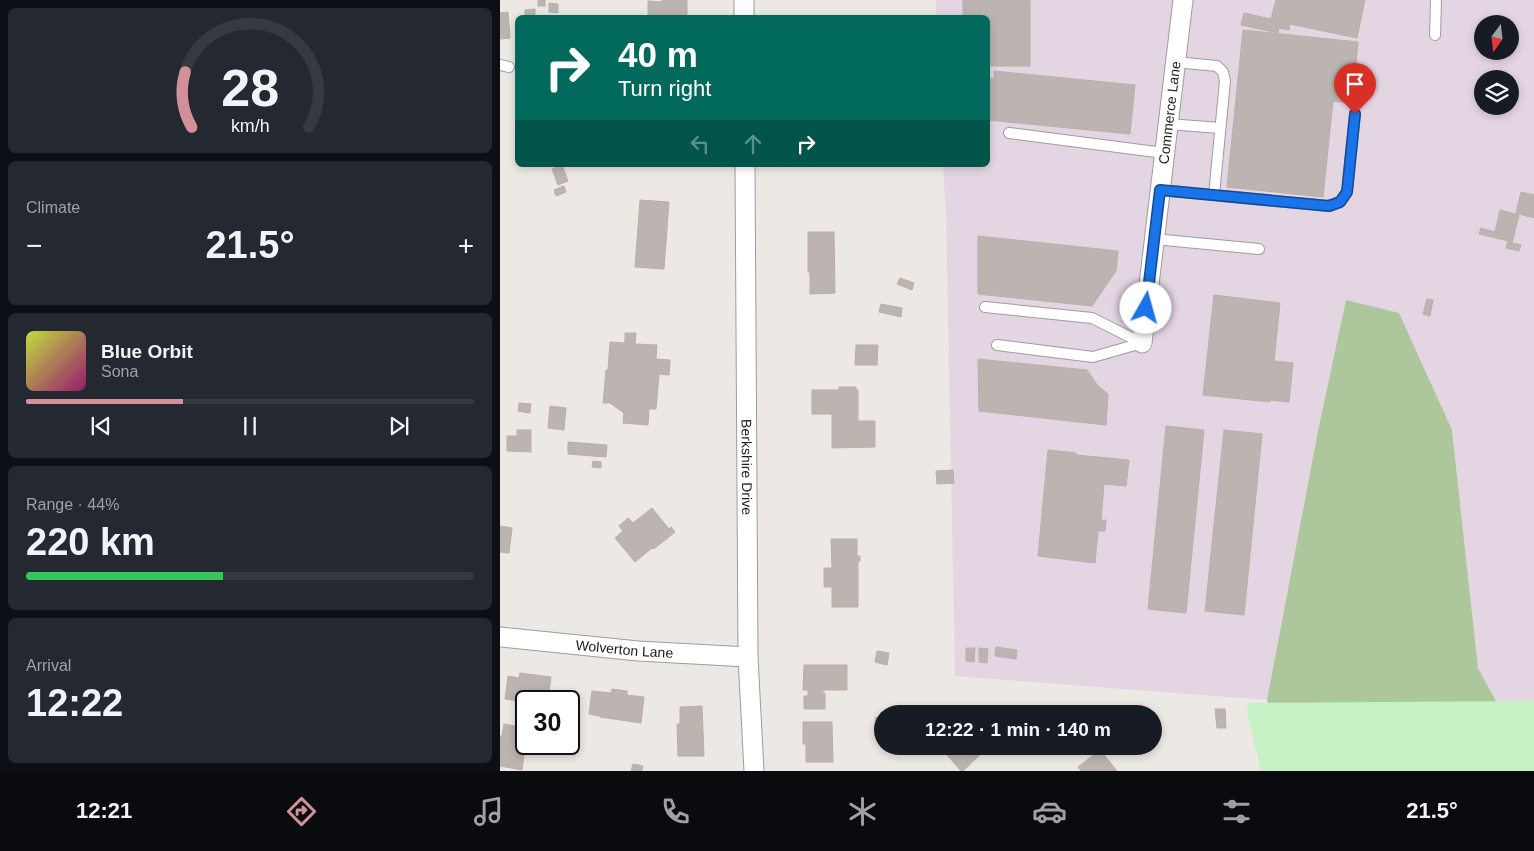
<!DOCTYPE html>
<meta charset="utf-8">
<style>
body{margin:0;font-family:Arial,sans-serif;background:#242831;color:#f1f3f6;height:100vh;display:flex;flex-direction:column;font-size:19px;white-space:nowrap}
*{box-sizing:border-box;margin:0}
p{font-size:16px;color:#9ea1a6}
.icon{flex:none;width:28px;height:28px;fill:none;stroke:currentColor;stroke-width:2;stroke-linecap:round;stroke-linejoin:round}
.map{position:relative;flex:1;overflow:hidden}
.drawer{display:flex;flex-direction:column;gap:8px;padding:8px;background:#0d0f14;width:500px}
.drawer>*{flex:none}
.hud{position:absolute;left:15px;top:15px;width:475px;height:152px;border-radius:8px;box-shadow:0 2px 8px #0003;background:#00695c;color:#fff;overflow:hidden}
.needle{width:32px;rotate:195deg}
.tools{position:absolute;left:974px;top:15px;display:grid;gap:10px}
.tools a{display:grid;place-items:center;width:45px;height:45px;border-radius:50%;background:#171b24;box-shadow:0 2px 8px #0003;font-size:25px}
.speed{position:absolute;left:15px;top:690px;display:flex;gap:10px;font-size:25px;font-weight:700;text-align:center}
.speed>*{display:grid;place-content:center;width:65px;height:65px;border-radius:50%;background:#171b24;box-shadow:0 2px 8px #0003;line-height:1}
.speed .limit{border:2px solid #111;border-radius:8px;background:#fff;color:#111}
.pin{position:absolute;display:grid;place-items:center;width:42px;height:42px;color:#fff;margin:-51px -21px;border-radius:50% 50% 50% 0;rotate:-45deg;box-shadow:0 0 5px #0007}
.pin .icon{rotate:45deg}
.me{position:absolute;width:55px;margin:-28px;rotate:7deg;stroke-linejoin:round;filter:drop-shadow(0 0 4px #0008)}
.turn{display:flex;align-items:center;gap:18px;height:105px;padding:0 20px;font-size:22px}
.turn .icon{width:65px;height:65px;stroke-width:2.5}
.turn b{display:block;font-size:35px;line-height:42px}
.lanes{display:flex;align-items:center;height:48px;padding:0 20px;background:#0003;justify-content:center;gap:25px;direction:ltr}
.lanes .off{opacity:.35}
.big{font-size:38px;font-weight:600;line-height:1.1}
.drawer .card{flex:1;display:flex;flex-direction:column;justify-content:center;gap:8px;min-width:0;padding:0 18px;border-radius:8px;background:#242831}
.drawer .dial{align-items:center;gap:0}
.dial svg{height:130px;overflow:visible;fill:none;stroke:#363941;stroke-width:7;stroke-linecap:round;text-anchor:middle}
.dial text{fill:#f1f3f6;stroke:none}
.song{display:flex;align-items:center;gap:15px}
.cover{width:60px;height:60px;border-radius:8px;background:linear-gradient(135deg,hsl(70 70% 55%),hsl(320 70% 35%))}
.played{height:5px;border-radius:2px;background:linear-gradient(90deg,#d49099 35%,#363941 35%)}
.keys{display:flex;justify-content:space-around;direction:ltr}
.heat{display:flex;justify-content:space-between;align-items:center;font-size:28px;direction:ltr}
.charge{height:8px;border-radius:4px;background:linear-gradient(90deg,#34c759 44%,#363941 0)}
.trip{position:absolute;left:374px;top:705px;width:288px;height:50px;border-radius:25px;background:#171b24;box-shadow:0 2px 8px #0003;font-weight:600;line-height:50px;text-align:center}
.dock{display:flex;height:80px;justify-content:space-around;align-items:center;background:#090b0e;color:#9ea1a6}
.dock .icon{width:35px;height:35px}
.dock .selected{color:#d49099}
.dock b{font-size:22px;color:#f1f3f6}
main{display:flex;flex:1;min-height:0}
.map>svg:first-child{display:block}
</style>
<main>
<section class="drawer">
<div class="card dial"><svg viewBox="0 0 100 80">
<path d="M14 69A42 42 0 1 1 86 69"/>
<path d="M14 69A42 42 0 0 1 10 35" stroke="#d49099"/>
<text x="50" y="56" font-size="32" font-weight="700">28</text>
<text x="50" y="72" font-size="11">km/h</text>
</svg></div>
<div class="card"><p>Climate</p>
<div class="heat"><a>−</a><b class="big">21.5°</b><a>+</a></div>
</div>
<div class="card">
<div class="song"><i class="cover"></i><div><b>Blue Orbit</b><p>Sona</p></div></div>
<div class="played"></div>
<div class="keys"><svg class="icon" aria-label="previous" viewBox="0 0 24 24"><path d="M18 5L8 12l10 7zM5 5v14"/></svg><svg class="icon" aria-label="pause" viewBox="0 0 24 24"><path d="M8 5v14M16 5v14"/></svg><svg class="icon" aria-label="next" viewBox="0 0 24 24"><path d="M6 5l10 7-10 7zM19 5v14"/></svg></div>
</div>
<div class="card"><p>Range · 44%</p><b class="big">220 km</b><div class="charge"></div></div>
<div class="card"><p>Arrival</p><b class="big">12:22</b></div>
</section>
<div class="map">
<svg width="1034" height="771" viewBox="0 0 1034 771">
<rect width="100%" height="100%" fill="#ece8e3"/>
<!-- industrial -->
<path fill="#e4d5e3" fill-rule="evenodd" d="M 436,0 L 1034,0 L 1034,725 L 1010,726 L 978,668 L 952,430 L 846,301 L 818,431 L 767,700 L 455,676 L 446,214 L 443,165 L 488,165 L 488,18 L 436,17 ZM 982,24 L 1010,24 L 1010,51 L 982,51 ZM 982,79 L 1010,79 L 1010,106 L 982,106 Z"/>
<!-- forest -->
<polygon fill="#adc69c" points="846,300 899,313 952,430 978,668 1034,771 787,771 767,700 818,431"/>
<!-- park -->
<polygon fill="#c5f2c4" points="1034,701 1034,771 761,771 747,712 748,703"/>
<!-- building -->
<g fill="#bcb4b0" stroke="#bcaea7">
<rect x="38" y="0" width="7" height="6"/>
<polygon points="162,0 187,0 187,18 148,18 148,1 162,2"/>
<polygon points="463,0 530,0 530,66 488,66 488,18 463,18"/>
<polygon points="776,0 865,0 857,38 790,24 789,30 779,28 778,33 741,25 744,13 771,19"/>
<polygon points="49,3 58,4 58,13 49,12"/>
<polygon points="35,9 35,18 25,18 25,10"/>
<polygon points="8,12 10,38 0,39 0,13"/>
<polygon points="743,30 858,42 852,103 833,101 823,197 727,187"/>
<polygon points="494,71 635,85 630,134 488,120 488,78 494,79"/>
<polygon points="62,165 68,181 58,185 52,169"/>
<polygon points="64,186 66,192 56,196 54,190"/>
<polygon points="1021,192 1034,195 1034,218 1016,213"/>
<polygon points="140,200 169,202 164,269 135,267"/>
<polygon points="1000,210 1019,215 1012,243 1021,245 1019,251 1006,248 1008,241 979,234 981,228 995,232"/>
<polygon points="308,232 334,232 335,293 310,294 310,272 308,272"/>
<polygon points="478,236 618,251 616,271 592,306 478,294"/>
<polygon points="400,278 414,283 412,290 397,284"/>
<polygon points="714,295 780,303 774,361 793,363 789,402 770,400 770,402 703,395"/>
<polygon points="927,299 933,300 930,316 923,314"/>
<polygon points="381,304 402,308 401,317 379,312"/>
<polygon points="125,333 136,333 135,344 157,345 156,359 170,360 169,375 159,374 156,409 149,409 148,425 123,423 124,413 110,403 103,403 106,370 108,370 110,342 125,343"/>
<polygon points="356,345 378,345 377,365 355,365"/>
<polygon points="478,359 587,370 598,386 608,394 606,425 479,411"/>
<polygon points="339,387 356,387 356,390 358,390 358,421 375,421 375,447 332,448 332,414 312,414 312,390 339,390"/>
<polygon points="19,403 31,404 30,413 18,411"/>
<polygon points="50,406 66,408 64,430 48,428"/>
<polygon points="666,426 704,430 686,613 648,609"/>
<polygon points="17,430 31,430 31,452 7,451 7,436 17,436"/>
<polygon points="724,430 762,434 744,615 705,611"/>
<polygon points="68,442 107,445 106,457 68,454"/>
<polygon points="548,450 576,453 576,455 629,460 626,486 604,484 601,520 606,520 605,531 598,531 595,563 538,556"/>
<polygon points="93,461 101,462 101,468 92,467"/>
<polygon points="453,470 454,483 437,484 436,471"/>
<polygon points="152,508 169,529 171,527 175,532 154,549 152,548 135,562 115,538 123,531 119,526 128,518 133,523"/>
<polygon points="0,526 12,528 9,553 0,552"/>
<polygon points="331,539 357,539 357,556 360,556 360,561 358,561 358,607 332,607 332,587 324,587 324,568 332,568"/>
<polygon points="496,647 517,650 516,659 495,656"/>
<polygon points="466,648 475,648 474,662 466,661"/>
<polygon points="479,648 488,649 487,663 479,662"/>
<polygon points="377,651 389,653 387,665 375,662"/>
<polygon points="304,665 347,665 347,690 323,690 323,694 325,693 325,709 304,709 304,696 308,696 308,690 303,690"/>
<polygon points="20,673 51,677 48,700 38,699 38,701 26,702 5,699 8,676 19,678"/>
<polygon points="112,689 127,691 127,695 144,697 141,723 100,717 100,716 89,714 92,691 111,693"/>
<polygon points="202,706 204,756 178,756 177,724 180,724 180,707"/>
<polygon points="517,706 555,712 555,714 516,714"/>
<polygon points="715,709 725,709 726,728 717,728"/>
<polygon points="70,714 77,715 76,722 69,721"/>
<polygon points="376,717 382,719 381,730 374,729"/>
<polygon points="303,722 332,722 333,762 306,762 306,744 303,744"/>
<polygon points="4,724 26,728 26,739 22,770 0,766 0,736 2,736"/>
<polygon points="447,746 489,746 463,771 461,771 443,750"/>
<polygon points="600,750 617,771 581,771 578,767"/>
<polygon points="133,764 143,766 142,771 131,771"/>
</g>
<g fill="none" stroke-linecap="round" stroke-linejoin="round">
<!-- service casing -->
<g stroke="#9d9d9d" stroke-width="12">
<g id="service">
<polyline points="935,35 936,0"/>
<polyline points="675,62 717,66 723,72 725,81 714,195"/>
<polyline points="0,65 9,67"/>
<polyline points="668,124 720,128"/>
<polyline points="509,133 664,153"/>
<polyline points="660,190 829,206 840,202 847,192 855,114"/>
<polyline points="654,239 759,249"/>
<polyline points="485,307 592,318 642,343"/>
<polyline points="497,345 593,357 642,343"/>
</g>
</g>
<!-- minor casing -->
<g stroke="#9d9d9d" stroke-width="21">
<g id="minor">
<polyline points="244,0 244,18"/>
<path id="s1" d="M 245,165 L 248,657 L 254,771"/>
<path id="s2" d="M 642,343 L 683,0"/>
<path id="s3" d="M 0,637 L 138,651 L 248,657"/>
</g>
</g>
<!-- service -->
<use href="#service" stroke="#fff" stroke-width="10"/>
<!-- minor -->
<use href="#minor" stroke="#fff" stroke-width="19"/>
</g>
<g fill="none" stroke-linecap="round" stroke-linejoin="round">
<!-- route casing -->
<g stroke="#114b97" stroke-width="12">
<polyline id="route" points="646,308 660,190 829,206 840,202 847,192 855,114"/>
</g>
<!-- route -->
<use href="#route" stroke="#1a73e8" stroke-width="9"/>
</g>
<g text-anchor="middle" stroke-width="4" stroke-linejoin="round" paint-order="stroke">
<!-- street labels -->
<g font-size="14" fill="#1c1c1c" stroke="#fff">
<text dy="5" stroke="none"><textPath href="#s2" startOffset="232">Commerce Lane</textPath></text>
<text dy="5" stroke="none"><textPath href="#s1" startOffset="302">Berkshire Drive</textPath></text>
<text dy="5" stroke="none"><textPath href="#s3" startOffset="125">Wolverton Lane</textPath></text>
</g>
</g>
</svg>
<div class="tools">
<a><svg class="needle" viewBox="-14 -14 28 28"><path d="M0-13l5 13h-10z" fill="#e53935"/><path d="M0 13l5-13h-10z" fill="#9ea1a6"/></svg></a>
<a><svg class="icon" aria-label="layers" viewBox="0 0 24 24"><path d="M12 4l9 5-9 5-9-5zM3 14l9 5 9-5"/></svg></a>
</div>
<div class="speed"><div class="limit">30</div></div>
<div class="pin" style="left:855px;top:114px;background:#d93025"><svg class="icon" aria-label="arrive" viewBox="0 0 24 24"><path d="M6 21V4h12l-3 4 3 4H6"/></svg></div>
<svg class="me" style="left:646px;top:308px" viewBox="-20 -20 40 40"><circle r="19" fill="#fff"/><path d="M0-13L10 11 0 6-10 11z" fill="#1a73e8"/></svg>
<div class="trip">12:22 · 1 min · 140 m</div>
<div class="hud">
<div class="turn"><svg class="icon" aria-label="right" viewBox="0 0 24 24"><path d="M7 20v-9h11M14 6l5 5-5 5"/></svg><div><b>40 m</b>Turn right</div></div>
<div class="lanes"><svg class="icon off" aria-label="left" viewBox="0 0 24 24"><path d="M17 20v-9H6M10 6l-5 5 5 5"/></svg><svg class="icon off" aria-label="ahead" viewBox="0 0 24 24"><path d="M12 20V5M6 11l6-6 6 6"/></svg><svg class="icon" aria-label="right" viewBox="0 0 24 24"><path d="M7 20v-9h11M14 6l5 5-5 5"/></svg></div>
</div>
</div>
</main>
<nav class="dock">
<b>12:21</b>
<svg class="icon selected" aria-label="directions" viewBox="0 0 24 24"><path d="M12 3l9 9-9 9-9-9zM9 14v-3h6M13 9l2 2-2 2"/></svg>
<svg class="icon" aria-label="music" viewBox="0 0 24 24"><path d="M9 18V5l10-2v13"/><circle cx="6" cy="18" r="3"/><circle cx="16" cy="16" r="3"/></svg>
<svg class="icon" aria-label="phone" viewBox="0 0 24 24"><path d="M5 4h4l2 5-3 2q2 4 5 5l2-3 5 2v4C11 20 4 13 5 4z"/></svg>
<svg class="icon" aria-label="climate" viewBox="0 0 24 24"><path d="M12 3v18M4 7l16 10M4 17L20 7"/></svg>
<svg class="icon" aria-label="car" viewBox="0 0 24 24"><path d="M5 17H2v-5l4-1 3-4h7l3 4 3 1v5h-3M9 17h6M6 11h13"/><circle cx="7" cy="17" r="2"/><circle cx="17" cy="17" r="2"/></svg>
<svg class="icon" aria-label="filters" viewBox="0 0 24 24"><path d="M4 7h16M4 17h16"/><circle cx="9" cy="7" r="2"/><circle cx="15" cy="17" r="2"/></svg>
<b>21.5°</b>
</nav>
